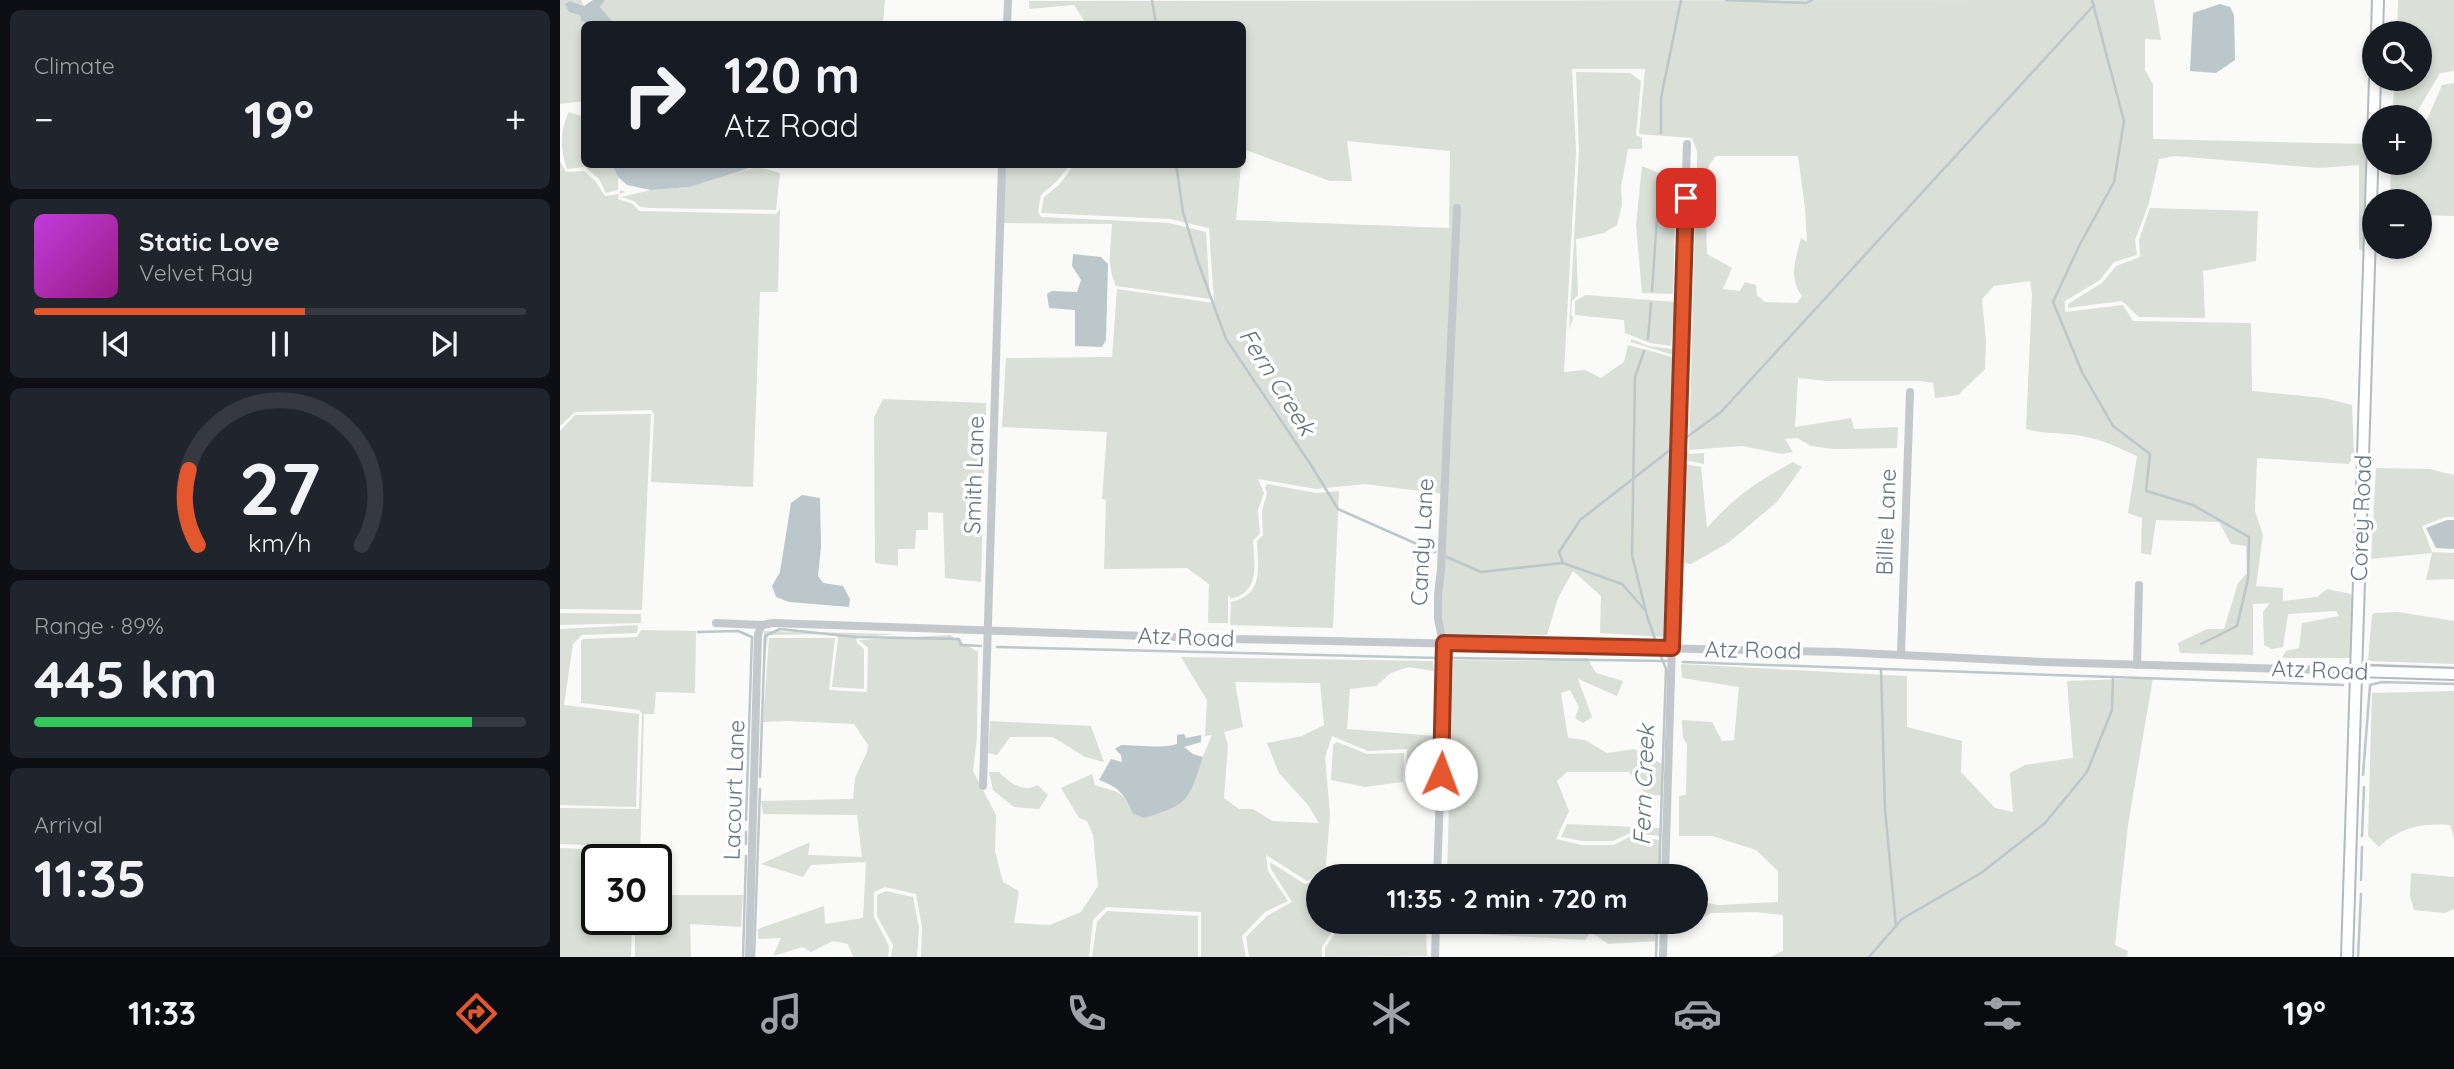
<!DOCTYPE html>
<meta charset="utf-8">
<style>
body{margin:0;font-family:Quicksand,sans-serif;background:#20242c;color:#f1f3f6;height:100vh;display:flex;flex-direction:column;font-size:26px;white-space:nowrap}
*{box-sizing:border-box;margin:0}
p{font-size:23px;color:#9ea1a6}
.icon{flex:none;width:38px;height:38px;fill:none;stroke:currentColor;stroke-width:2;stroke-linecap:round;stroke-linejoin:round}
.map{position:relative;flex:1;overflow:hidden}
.side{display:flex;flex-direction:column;gap:10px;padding:10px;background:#0d0f14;width:560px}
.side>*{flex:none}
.banner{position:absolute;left:21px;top:21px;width:665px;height:147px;border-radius:10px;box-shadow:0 4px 10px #0003;background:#171b24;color:#f1f3f6;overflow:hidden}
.controls{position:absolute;left:1802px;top:21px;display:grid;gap:14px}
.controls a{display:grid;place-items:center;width:70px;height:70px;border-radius:50%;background:#171b24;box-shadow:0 4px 10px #0003;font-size:35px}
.speed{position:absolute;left:21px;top:844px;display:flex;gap:14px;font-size:35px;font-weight:700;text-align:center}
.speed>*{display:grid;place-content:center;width:91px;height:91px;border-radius:50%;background:#171b24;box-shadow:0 4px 10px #0003;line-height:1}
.speed .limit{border:4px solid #111;border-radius:10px;background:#fff;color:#111}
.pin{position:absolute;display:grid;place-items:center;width:60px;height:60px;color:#fff;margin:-30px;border-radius:14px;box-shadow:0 4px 10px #0006}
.me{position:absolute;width:77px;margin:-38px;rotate:2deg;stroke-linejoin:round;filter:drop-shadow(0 0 5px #0008)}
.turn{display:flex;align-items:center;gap:24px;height:147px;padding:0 28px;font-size:32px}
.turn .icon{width:91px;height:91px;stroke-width:2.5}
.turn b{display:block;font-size:49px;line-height:60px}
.big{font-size:52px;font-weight:700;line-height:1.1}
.side .tile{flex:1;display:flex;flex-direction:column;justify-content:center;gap:10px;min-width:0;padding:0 24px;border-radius:10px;background:#20242c}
.side .dial{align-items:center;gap:0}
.dial svg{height:182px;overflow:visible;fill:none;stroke:#363941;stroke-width:7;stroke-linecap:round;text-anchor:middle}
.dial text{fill:#f1f3f6;stroke:none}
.song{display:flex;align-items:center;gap:21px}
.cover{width:84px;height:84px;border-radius:10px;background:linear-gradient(135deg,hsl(290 70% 55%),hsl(310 70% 35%))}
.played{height:7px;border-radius:4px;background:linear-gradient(90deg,#e4572e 55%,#363941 55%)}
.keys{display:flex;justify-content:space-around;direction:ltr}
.heat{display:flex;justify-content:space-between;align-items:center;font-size:38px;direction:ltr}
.charge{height:10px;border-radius:5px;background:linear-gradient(90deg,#34c759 89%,#363941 0)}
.trip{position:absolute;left:746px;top:864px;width:402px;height:70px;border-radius:35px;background:#171b24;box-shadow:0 4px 10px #0003;font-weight:700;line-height:70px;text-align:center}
.menu{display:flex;height:112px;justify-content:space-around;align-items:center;background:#090b0e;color:#9ea1a6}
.menu .icon{width:49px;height:49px}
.menu .active{color:#e4572e}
.menu b{font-size:32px;color:#f1f3f6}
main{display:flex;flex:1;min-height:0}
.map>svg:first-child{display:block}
</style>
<main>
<section class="side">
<div class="tile"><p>Climate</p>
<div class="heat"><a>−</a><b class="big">19°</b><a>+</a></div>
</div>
<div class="tile">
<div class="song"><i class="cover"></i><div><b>Static Love</b><p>Velvet Ray</p></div></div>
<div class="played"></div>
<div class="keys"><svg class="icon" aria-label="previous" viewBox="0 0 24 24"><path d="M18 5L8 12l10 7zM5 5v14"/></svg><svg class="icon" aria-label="pause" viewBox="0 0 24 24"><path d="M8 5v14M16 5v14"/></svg><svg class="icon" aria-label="next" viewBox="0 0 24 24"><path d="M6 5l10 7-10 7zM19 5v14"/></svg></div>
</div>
<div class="tile dial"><svg viewBox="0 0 100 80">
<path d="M14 69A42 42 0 1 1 86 69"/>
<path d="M14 69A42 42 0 0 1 10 36" stroke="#e4572e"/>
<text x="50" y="56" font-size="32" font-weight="700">27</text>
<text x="50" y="72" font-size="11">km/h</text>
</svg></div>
<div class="tile"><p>Range · 89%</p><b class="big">445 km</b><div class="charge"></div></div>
<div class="tile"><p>Arrival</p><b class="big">11:35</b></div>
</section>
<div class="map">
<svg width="1894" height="957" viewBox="0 0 1894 957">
<rect width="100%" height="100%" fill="#fafaf8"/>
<!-- green -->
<g fill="#dadfd7" fill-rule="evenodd">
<polygon points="0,0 21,0 24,6 10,1 20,15 21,21 28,24 24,24 24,101 0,104"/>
<polygon points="45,0 325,0 323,24 164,24 155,22 55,24 40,7"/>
<path d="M 1594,0 L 1601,40 L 1585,39 L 1585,70 L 1593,84 L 1593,139 L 1805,144 L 1806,253 L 1799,249 L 1799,165 L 1759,168 L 1615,156 L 1599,159 L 1589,203 L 1575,240 L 1577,255 L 1554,262 L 1540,280 L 1505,301 L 1505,312 L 1563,305 L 1573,321 L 1691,323 L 1692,391 L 1764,398 L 1792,405 L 1794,454 L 1789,464 L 1697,458 L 1695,511 L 1703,535 L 1696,586 L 1723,588 L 1723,601 L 1757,597 L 1767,589 L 1791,594 L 1795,608 L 1791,658 L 1722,658 L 1726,651 L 1739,648 L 1742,623 L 1779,616 L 1776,611 L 1728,614 L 1723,647 L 1712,649 L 1704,645 L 1703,612 L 1710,603 L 1693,604 L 1693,655 L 1620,653 L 1618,643 L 1647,629 L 1664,629 L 1678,583 L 1687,573 L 1686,546 L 1671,544 L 1659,522 L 1596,520 L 1591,555 L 1581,553 L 1582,518 L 1568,513 L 1577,456 C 1560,449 1545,440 1526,437 C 1506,432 1486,435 1466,429 L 1472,294 L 1470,281 L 1434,286 L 1422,299 L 1426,341 L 1425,369 L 1398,395 L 1375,398 L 1373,383 L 1362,381 L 1267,381 L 1238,378 L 1235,427 L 1291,418 L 1294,429 L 1338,427 L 1337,448 L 1274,449 L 1251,446 L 1237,438 L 1225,439 L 1233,452 L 1223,454 L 1182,446 L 1129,450 L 1135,228 L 1146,228 L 1147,254 L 1172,268 L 1163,289 L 1180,291 L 1185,282 L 1196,285 L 1197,295 L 1205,302 L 1237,303 L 1242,296 C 1228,278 1236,258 1241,238 L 1247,242 L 1245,208 L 1238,156 L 1156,156 L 1149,165 L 1146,219 L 1137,217 L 1137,151 L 1132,138 L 1079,134 L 1085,69 L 1012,69 L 1016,151 L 1004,372 L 1025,370 L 1041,378 L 1064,362 L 1068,345 L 1113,357 L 1104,637 L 1040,633 L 1041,596 L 1013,571 L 998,598 L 987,635 L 882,634 L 878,618 L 884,494 L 805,484 L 756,489 L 698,479 L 704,493 L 698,510 L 700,534 L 693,540 C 694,565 701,591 671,599 L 668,595 L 668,623 L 648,623 L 649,584 L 627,568 L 544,569 L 546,500 L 542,499 L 547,432 L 442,427 L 446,358 L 552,357 L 557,289 L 654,303 L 649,228 L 610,219 L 481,213 L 484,197 L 499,185 L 514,165 L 681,165 L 676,220 L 889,228 L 890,151 L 787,141 L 792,181 L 770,181 L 683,149 L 682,24 L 526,24 L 514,5 L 469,9 L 469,1 Z"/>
<polygon points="1838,0 1894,0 1894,71 1880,73 1854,117 1832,117 1835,79 1860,79 1860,33 1837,33"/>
<polygon points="1016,72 1070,73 1081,81 1076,135 1082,138 1082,149 1068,149 1061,187 1062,205 1057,225 1044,233 1016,239 1018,295 1012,301 1011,314 1013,318 1009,330 1019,151"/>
<polygon points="1894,83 1894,216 1860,215 1860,201 1830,201 1831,163 1860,163 1860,136 1882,85"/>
<path d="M 9,112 L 24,117 L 24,164 L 52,165 L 58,177 L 58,190 L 46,193 L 39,179 L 25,167 L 7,169 C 0,149 0,129 9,112 Z"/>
<polygon points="0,161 6,172 24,171 36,182 45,196 59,194 61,190 65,192 59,194 58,199 73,204 79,211 216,214 220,209 218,292 200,292 193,487 91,482 94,414 91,410 15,412 0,426"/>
<path d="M 441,165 L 510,165 L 496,182 L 481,195 L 478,212 L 481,217 L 609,223 L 646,232 L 650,299 L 556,286 C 546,263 551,249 552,224 L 441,223 Z"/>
<polygon points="1082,166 1116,180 1113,294 1082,293 1076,225"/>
<polygon points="198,167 220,173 216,210 91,208 80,207 74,201 61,197 91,190 129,187 160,176"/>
<polygon points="1590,208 1698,211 1696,261 1643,271 1645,318 1579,317 1562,301 1508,308 1508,304 1542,283 1556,266 1580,257 1579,240"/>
<polygon points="1026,295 1116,302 1111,346 1090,343 1065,333 1064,320 1015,315 1015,301"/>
<polygon points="1119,308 1129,309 1126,450 1129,454 1144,453 1144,464 1125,460 1121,463 1122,567 1109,575 1116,356 1071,342 1071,339 1089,346 1113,349"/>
<polygon points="323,399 426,403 421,582 385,578 383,513 368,512 368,530 356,530 355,549 338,549 338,566 315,563 314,417"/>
<polygon points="91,414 82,610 0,609 0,431 15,415"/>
<path d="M 1233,462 L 1242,467 L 1217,502 L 1168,543 L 1131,564 L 1124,563 L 1125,464 L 1141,467 L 1147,528 C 1174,497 1197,482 1233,462 Z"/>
<polygon points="1816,468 1869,469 1894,475 1894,517 1886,517 1862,526 1872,552 1894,553 1894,579 1866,580 1872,553 1811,559"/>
<path d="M 708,484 L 756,493 L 779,491 L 773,628 L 670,625 L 671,602 C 704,594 698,569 697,541 L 703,535 L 702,511 L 707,493 L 705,487 Z"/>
<polygon points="1838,612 1894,621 1894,664 1808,661 1812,615 1814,613"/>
<polygon points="0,613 81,614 81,623 0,625"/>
<polygon points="78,625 77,633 22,635 13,644 4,705 79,714 76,807 0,805 0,629"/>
<polygon points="81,630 136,631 135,693 96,692 94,714 84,714 80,859 76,859 77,851 74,847 0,844 0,808 79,809 82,713 79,710 21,703 21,641 23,639 77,637"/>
<polygon points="204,631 335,634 296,638 297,643 304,649 304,689 272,687 278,638 275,634 208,635 203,676"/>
<path d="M 390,635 L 418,652 L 417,737 L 413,771 L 436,815 L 435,851 L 443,882 L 459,891 L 454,923 L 490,925 L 521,912 L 538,886 L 533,835 L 527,821 L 519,818 L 501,788 L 532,774 L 535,785 C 555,792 565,790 572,813 L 638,768 L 652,735 L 645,736 L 647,700 L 621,657 L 873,661 L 874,671 L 848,667 L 831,673 L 816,686 L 790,689 L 787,729 L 875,736 L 866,790 L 846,780 L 847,749 L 808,751 L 772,736 L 765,757 L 770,814 L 765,877 L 758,877 L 758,883 L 756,876 L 747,881 L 706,855 L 708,871 L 728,901 L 705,912 L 682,936 L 686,957 L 641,957 L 641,912 L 546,907 L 533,920 L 529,957 L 361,957 L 362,927 L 356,894 L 325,887 L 314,892 L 314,917 L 329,946 L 328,957 L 293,957 L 288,944 L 273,941 L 251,952 L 243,947 L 213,956 L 221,938 L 198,939 L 198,929 L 264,906 L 265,924 L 303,918 L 306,862 L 251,865 L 243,877 L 201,864 L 250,842 L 248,855 L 302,857 L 297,815 L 203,814 L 201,801 L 293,799 L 295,778 L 307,752 L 308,745 L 294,724 L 227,721 L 203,722 L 209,638 L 275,638 L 269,690 L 307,692 L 308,648 L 299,640 ZM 675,682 L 760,683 L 764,725 L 742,736 L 707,743 L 719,773 L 748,805 L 759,823 L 712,821 L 693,809 L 679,809 L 664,798 L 668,745 L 664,732 L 683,727 Z"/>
<polygon points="1027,658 1036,673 1063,681 1057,696 1018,679 1032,717 1023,723 1015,718 1019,707 1010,690 1001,693 1008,738 1025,740 1047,753 1074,749 1104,765 1102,795 1090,796 1082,790 1069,772 1007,772 997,781 1009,811 996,839 1022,845 1054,845 1071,836 1100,840 1100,877 887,877 893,660 979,661"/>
<polygon points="1121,664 1347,676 1347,727 1402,741 1401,772 1435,808 1453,812 1450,773 1465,765 1513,758 1507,681 1593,678 1568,825 1555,945 1568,951 1567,957 1210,957 1223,951 1223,915 1195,912 1151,913 1136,922 1136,901 1159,905 1218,902 1218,871 1196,850 1152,836 1119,836 1119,796 1126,795 1127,744 1123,738 1122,720 1152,722 1162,741 1174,740 1179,687 1122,678"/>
<path d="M 1894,691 L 1894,838 L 1890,825 C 1863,823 1840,827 1819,847 L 1808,836 L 1812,693 Z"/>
<polygon points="430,721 531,726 544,762 525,757 493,737 450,737 437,755 428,753"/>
<polygon points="777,742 807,754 844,753 843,782 805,787 771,780 773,745"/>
<path d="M 429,772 L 439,772 C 450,783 462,793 478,785 L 488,795 L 479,809 L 454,807 L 433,790 Z"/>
<polygon points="1007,824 1100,828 1100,836 1071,833 1053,841 1022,841 1001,837"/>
<polygon points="0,848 73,851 73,859 37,859 37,919 72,919 71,957 0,957"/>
<polygon points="710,862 745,884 754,881 758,897 758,922 778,922 762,947 762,957 689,957 686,937 707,916 732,902 711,869"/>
<polygon points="1851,873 1894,877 1894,909 1885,913 1854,910 1850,896"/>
<polygon points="326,891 353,897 359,928 357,957 331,957 333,945 317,916 317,895"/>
<polygon points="96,895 183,895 181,927 130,924 131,957 75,957 75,919 96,919"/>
<polygon points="547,911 638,916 638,957 532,957 537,922"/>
<polygon points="782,922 866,922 867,956 765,957 765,948"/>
<polygon points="885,922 1038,922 1025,940 885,932"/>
<polygon points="1042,922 1097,922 1096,941 1048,944 1034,934"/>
</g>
<!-- water -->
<g fill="#bbc7cb">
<polygon points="33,0 45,0 40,7 55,24 28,24 21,21 20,15 9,12 5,4 10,1 24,6"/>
<polygon points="1660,4 1670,7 1674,15 1675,60 1656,73 1630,71 1633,13"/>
<polygon points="52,165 199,165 129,187 91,190 67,185 58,177"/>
<polygon points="513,254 541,257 548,264 546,340 542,347 515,346 515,310 489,308 487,294 492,291 517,292 521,280 512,266"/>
<polygon points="242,495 260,498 261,547 258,576 263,583 283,586 290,599 289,607 229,602 216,597 212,586 220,572 231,503"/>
<polygon points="1887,520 1894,520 1894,549 1876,548 1866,528"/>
<path d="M 624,734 L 626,738 L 641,735 L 641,742 L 624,747 L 633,754 L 643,757 C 628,801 630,804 584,818 L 572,813 C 566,795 557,786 539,780 L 551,759 L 562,762 L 561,755 L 555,749 L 561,745 C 578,745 601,749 617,744 L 617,735 Z"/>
</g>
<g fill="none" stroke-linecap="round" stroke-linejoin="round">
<!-- stream -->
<g stroke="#bbc7cb" stroke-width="2.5">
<polyline points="592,0 596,24"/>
<polyline points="1166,0 1246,3 1252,0"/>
<polyline points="1532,0 1564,121 1554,182 1519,246 1493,302 1522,372 1553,426 1590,454 1586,491 1633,505 1689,537 1688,579 1677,626 1641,644"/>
<polyline points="1101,133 1101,98 1121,0"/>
<polyline points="616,164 623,212 638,262 666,339 751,465 778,509 875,552"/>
<polyline points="1092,291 1100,174"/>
<polyline points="1088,339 1091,303"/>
<polyline points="1084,351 1075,377 1072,555 1087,616 1096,642"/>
<polyline points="1127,437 1161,412 1534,5"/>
<polyline points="887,557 921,572 1003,563 1062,584 1085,610"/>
<polyline points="1003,563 999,552 1020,520 1110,450"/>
<polyline points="138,632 178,631 192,637 186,820"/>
<polyline points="437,647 878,658"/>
<polyline points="891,658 1107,661"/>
<polyline points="1123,662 1783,685"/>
<polyline points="1808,665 1894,668"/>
<polyline points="1321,669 1325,809 1336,927"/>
<polyline points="1803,775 1810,685 1822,682 1894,684"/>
<polyline points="200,777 205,636 220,629 296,637 399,639 401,645 421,646"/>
<polyline points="1802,836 1804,787"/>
<polyline points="186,844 186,832"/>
<polyline points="1099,877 1106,669 1100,654"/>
<polyline points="1801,880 1802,847"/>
<polyline points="183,957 186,856"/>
<polyline points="194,957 200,789"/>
<polyline points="1096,957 1097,922"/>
<polyline points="1309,957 1342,919 1421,873 1485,823 1527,772 1552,710 1553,677"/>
<polyline points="1798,957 1801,894"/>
</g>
<!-- secondary casing -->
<g stroke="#b3babf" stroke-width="14">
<g id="secondary">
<polyline points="1817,33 1818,0"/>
<polyline points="1796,671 1894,674"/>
<polyline points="1787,957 1815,79"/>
</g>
</g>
<!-- street -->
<g stroke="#c3c8cc" stroke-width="8">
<polyline points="447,24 448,0"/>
<polyline points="156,623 202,625 213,623 672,639 1279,652 1484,662 1796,671"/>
<polyline points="1341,654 1350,392"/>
<polyline points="1577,665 1579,585"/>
<polyline points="423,786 442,164"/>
<polyline points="877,877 885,655 878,618 878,595 881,569 897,208"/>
<polyline points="1105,877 1127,144"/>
<polyline points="189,957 198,634 202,625"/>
<polyline points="875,957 876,922"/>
<polyline points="1103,957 1104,922"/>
</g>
<!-- secondary -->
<use href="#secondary" stroke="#fff" stroke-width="10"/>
</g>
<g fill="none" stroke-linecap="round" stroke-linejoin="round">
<!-- route casing -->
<g stroke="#94391e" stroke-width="18">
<polyline id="route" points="881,774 884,643 1112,648 1126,198"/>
</g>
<!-- route -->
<use href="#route" stroke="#e4572e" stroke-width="12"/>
</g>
<g text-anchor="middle" stroke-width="7" stroke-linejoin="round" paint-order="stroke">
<!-- street labels -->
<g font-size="23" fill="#657683" stroke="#fff">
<text transform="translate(414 475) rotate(-88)" y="8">Smith Lane</text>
<text transform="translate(1801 518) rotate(-88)" y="8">Corey Road</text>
<text transform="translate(1326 522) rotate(-88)" y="8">Billie Lane</text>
<text transform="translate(862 542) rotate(-87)" y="8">Candy Lane</text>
<text transform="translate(626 637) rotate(2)" y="8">Atz Road</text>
<text transform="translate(1193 650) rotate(1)" y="8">Atz Road</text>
<text transform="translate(1760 670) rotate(2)" y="8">Atz Road</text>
<text transform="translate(174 790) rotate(-88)" y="8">Lacourt Lane</text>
</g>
<!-- water labels -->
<g font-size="24" font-style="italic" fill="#60757c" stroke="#fff">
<text transform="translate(717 382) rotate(58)" y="8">Fern Creek</text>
<text transform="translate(1084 785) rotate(-88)" y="8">Fern Creek</text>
</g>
</g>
</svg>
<div class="controls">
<a><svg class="icon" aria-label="search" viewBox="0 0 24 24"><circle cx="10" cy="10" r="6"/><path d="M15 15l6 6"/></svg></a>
<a>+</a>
<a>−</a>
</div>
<div class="speed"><div class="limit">30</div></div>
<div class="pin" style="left:1126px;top:198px;background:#d93025"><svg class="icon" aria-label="arrive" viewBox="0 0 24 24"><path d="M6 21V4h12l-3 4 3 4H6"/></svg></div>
<svg class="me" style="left:881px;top:774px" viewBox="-20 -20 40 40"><circle r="19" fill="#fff"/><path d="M0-13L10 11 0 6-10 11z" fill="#e4572e"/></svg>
<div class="trip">11:35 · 2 min · 720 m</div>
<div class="banner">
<div class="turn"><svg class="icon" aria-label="right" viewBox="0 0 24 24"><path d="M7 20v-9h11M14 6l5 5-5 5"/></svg><div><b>120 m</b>Atz Road</div></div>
</div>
</div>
</main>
<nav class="menu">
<b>11:33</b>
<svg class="icon active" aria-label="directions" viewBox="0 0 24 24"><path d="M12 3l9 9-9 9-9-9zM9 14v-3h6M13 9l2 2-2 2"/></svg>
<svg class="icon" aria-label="music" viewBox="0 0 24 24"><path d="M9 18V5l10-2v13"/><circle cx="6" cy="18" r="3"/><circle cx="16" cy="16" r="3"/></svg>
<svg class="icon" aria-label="phone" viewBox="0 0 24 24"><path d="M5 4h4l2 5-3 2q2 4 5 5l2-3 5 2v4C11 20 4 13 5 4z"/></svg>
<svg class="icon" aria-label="climate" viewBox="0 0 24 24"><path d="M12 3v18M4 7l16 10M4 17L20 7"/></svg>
<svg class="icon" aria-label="car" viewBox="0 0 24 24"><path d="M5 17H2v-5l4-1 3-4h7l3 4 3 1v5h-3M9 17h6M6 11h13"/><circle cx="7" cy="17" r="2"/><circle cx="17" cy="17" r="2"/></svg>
<svg class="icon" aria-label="filters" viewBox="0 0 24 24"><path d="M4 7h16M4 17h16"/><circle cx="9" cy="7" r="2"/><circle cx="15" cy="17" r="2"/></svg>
<b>19°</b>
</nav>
